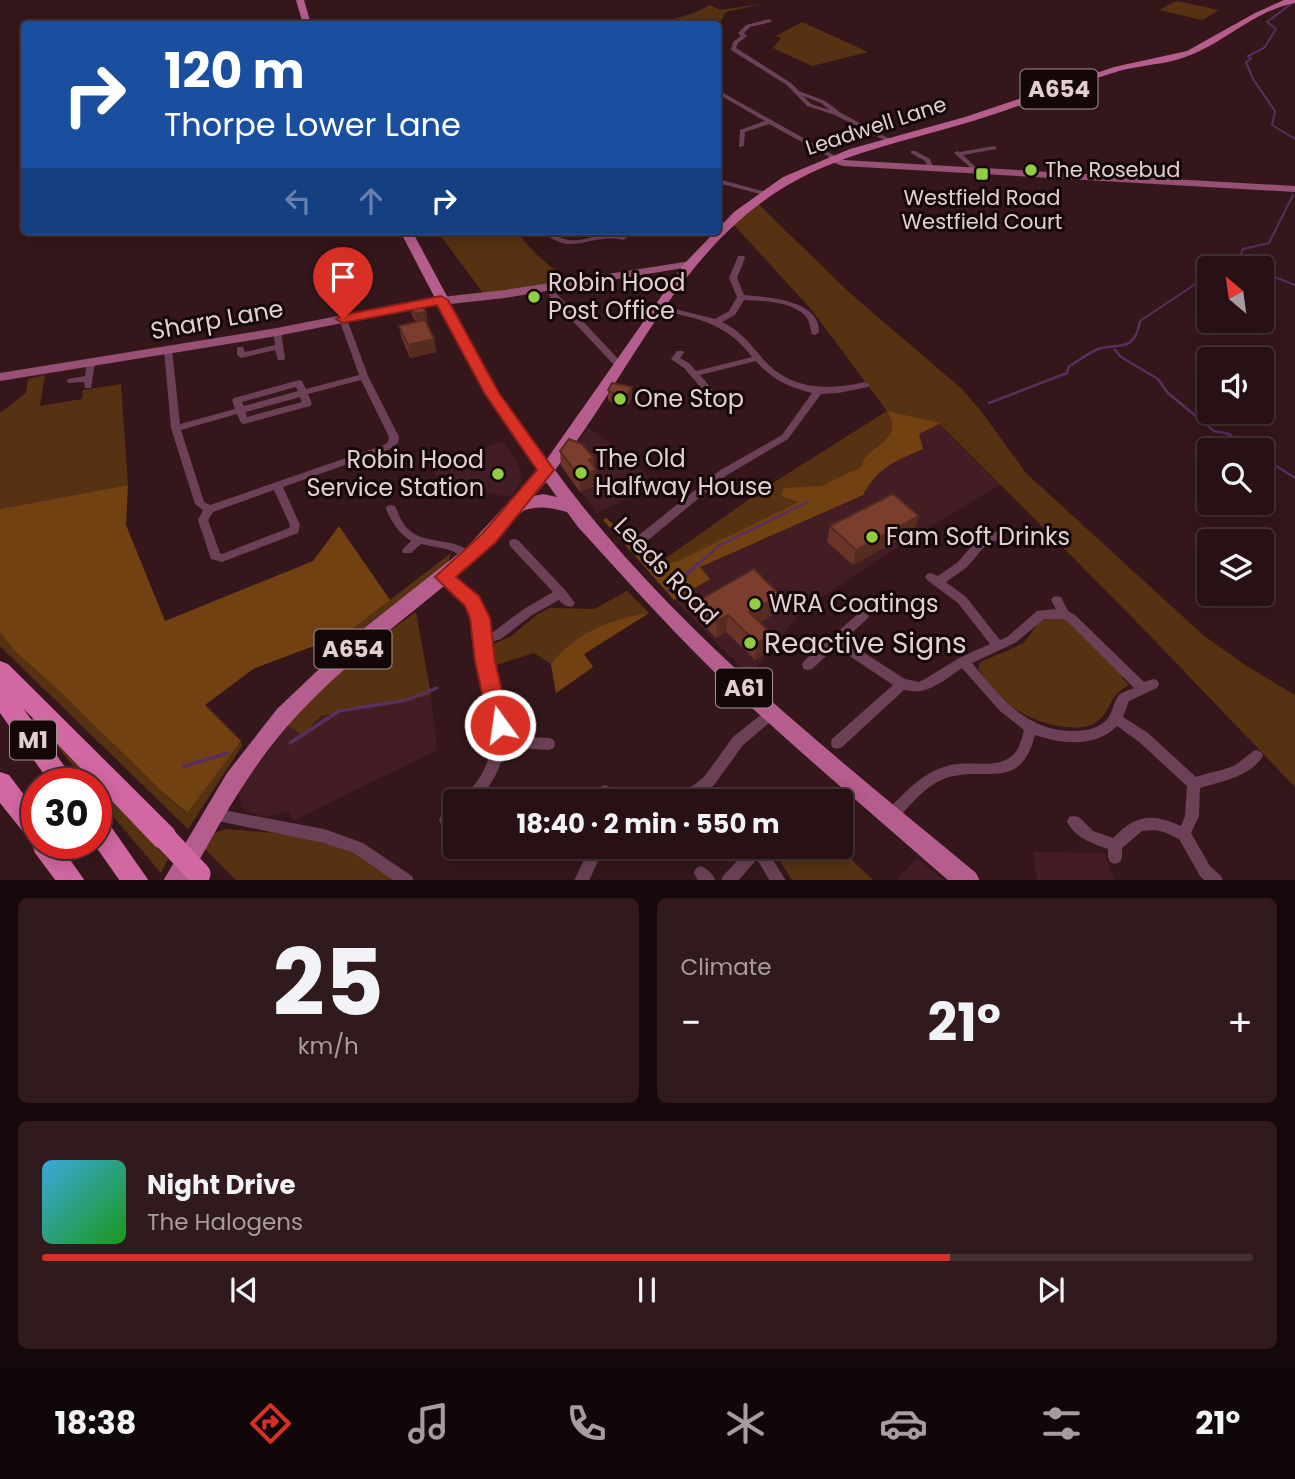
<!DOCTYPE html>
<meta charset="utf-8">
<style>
body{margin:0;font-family:Poppins,sans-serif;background:#301a1d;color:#f1f3f6;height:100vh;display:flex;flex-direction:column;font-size:26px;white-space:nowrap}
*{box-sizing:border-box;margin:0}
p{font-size:23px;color:#a59da0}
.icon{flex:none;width:38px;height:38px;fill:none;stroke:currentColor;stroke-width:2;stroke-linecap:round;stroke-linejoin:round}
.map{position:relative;height:880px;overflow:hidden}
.drawer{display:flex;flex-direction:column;gap:18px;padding:18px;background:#16090b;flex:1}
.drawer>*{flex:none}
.banner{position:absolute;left:21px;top:21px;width:700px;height:214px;border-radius:7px;box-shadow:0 4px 18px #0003,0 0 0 2px #443134;background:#1a4fa0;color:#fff;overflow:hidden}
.needle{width:46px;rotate:331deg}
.buttons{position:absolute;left:1197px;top:256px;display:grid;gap:14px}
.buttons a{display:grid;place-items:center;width:77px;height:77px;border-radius:7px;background:#281114;box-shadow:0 4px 18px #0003,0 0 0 2px #443134;font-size:35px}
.speed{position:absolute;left:21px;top:768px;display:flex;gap:14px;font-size:35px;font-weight:700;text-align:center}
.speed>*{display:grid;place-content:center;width:91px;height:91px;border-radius:50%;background:#281114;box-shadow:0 4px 18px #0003,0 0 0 2px #443134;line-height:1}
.speed .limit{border:10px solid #d22;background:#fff;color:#111}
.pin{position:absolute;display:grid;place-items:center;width:60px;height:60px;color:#fff;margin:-72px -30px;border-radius:50% 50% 50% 0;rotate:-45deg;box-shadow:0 0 7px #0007}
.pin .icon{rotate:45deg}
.me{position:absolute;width:77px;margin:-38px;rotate:346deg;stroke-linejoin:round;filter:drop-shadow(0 0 5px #0008)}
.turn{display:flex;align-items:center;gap:24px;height:147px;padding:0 28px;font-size:32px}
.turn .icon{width:91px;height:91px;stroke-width:2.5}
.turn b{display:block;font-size:49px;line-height:60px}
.lanes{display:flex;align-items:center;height:66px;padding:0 28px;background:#0003;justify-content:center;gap:35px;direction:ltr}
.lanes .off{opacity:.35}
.big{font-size:52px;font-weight:700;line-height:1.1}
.drawer .tile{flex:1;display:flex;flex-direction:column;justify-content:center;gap:10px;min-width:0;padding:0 24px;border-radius:10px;background:#301a1d}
.drawer .dial{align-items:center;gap:0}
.dial b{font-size:91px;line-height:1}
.song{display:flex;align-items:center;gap:21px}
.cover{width:84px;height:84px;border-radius:10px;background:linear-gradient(135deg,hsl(200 70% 55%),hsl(120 70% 35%))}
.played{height:7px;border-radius:4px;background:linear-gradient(90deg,#d93025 75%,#443134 75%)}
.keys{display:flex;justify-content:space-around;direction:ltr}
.heat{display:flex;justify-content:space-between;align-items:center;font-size:38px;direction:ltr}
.drawer .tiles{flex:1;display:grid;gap:18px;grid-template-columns:1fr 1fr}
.tile:last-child{grid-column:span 2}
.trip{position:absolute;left:443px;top:789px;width:410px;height:70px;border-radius:7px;background:#281114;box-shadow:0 4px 18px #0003,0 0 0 2px #443134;font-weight:700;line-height:70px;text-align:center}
.dock{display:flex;height:112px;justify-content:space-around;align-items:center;background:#100708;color:#a59da0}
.dock .icon{width:49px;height:49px}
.dock .selected{color:#d93025}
.dock b{font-size:32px;color:#f1f3f6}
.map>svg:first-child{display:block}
</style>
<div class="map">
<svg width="1295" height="881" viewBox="0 0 1295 881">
<rect width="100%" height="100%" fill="#35171b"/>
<!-- built -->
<g fill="#421d23">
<polygon points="940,423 1000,485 910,539 802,610 750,676 674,600 709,579 699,567 863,495 872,478 883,467 923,449 919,434"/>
<polygon points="588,427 603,437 657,484 597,513 561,466"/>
<polygon points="503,441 515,458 521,472 522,481 511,497 442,486 430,466"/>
<polygon points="431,695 437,750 293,821 288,811 266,817 247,812 242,807 239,793 243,784 287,726 320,716"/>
<polygon points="1033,852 1105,853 1114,880 1037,880"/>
<polygon points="917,858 943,880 897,880"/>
</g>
<!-- green -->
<g fill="#563212">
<polygon points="1177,1 1219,10 1202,20 1159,10"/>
<polygon points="762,4 726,12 718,26 655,24 694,13 710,5 720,10"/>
<polygon points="802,22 868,52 812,66 773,48 781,38 776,36"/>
<path d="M 758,204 L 852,295 L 961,388 L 981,411 L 1026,473 L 1203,635 L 1245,665 L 1295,695 L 1295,787 L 1135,620 L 940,424 L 919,434 L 923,449 C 894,462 879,466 863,495 L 700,567 L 710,579 L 674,600 L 649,570 L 768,486 L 887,411 L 811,309 L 734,225 Z"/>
<polygon points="437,231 515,231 538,256 568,281 484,294"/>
<polygon points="45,375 40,406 82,399 83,390 121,384 128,485 0,509 0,413 26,393 28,379"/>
<polygon points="451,553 448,563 337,648 331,645"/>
<polygon points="627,591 649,613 584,654 593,667 556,693 551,664 534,653 495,665 491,645 510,637 538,614 550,608 594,609"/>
<path d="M 416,612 L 431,695 L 320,716 L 303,735 L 287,726 C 325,682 368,645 416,612 Z"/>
<path d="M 1057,617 L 1070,622 L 1123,676 L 1121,677 L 1129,685 C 1107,697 1112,710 1098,721 C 1089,728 1077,728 1066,727 C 1026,722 1001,703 979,670 L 979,664 L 983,661 L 1024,643 L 1041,619 Z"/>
<path d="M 0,632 C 19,656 44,675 66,696 C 106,735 143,777 186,813 L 241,741 L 242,746 L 188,829 L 7,653 L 0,646 Z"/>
<polygon points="59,740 168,859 161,873 96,796 96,784 87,784 55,743"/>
<polygon points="227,829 286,834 337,846 363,855 376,869 396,880 236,880 204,848 214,833"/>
<polygon points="771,847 838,847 873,880 792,880"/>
</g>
<!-- forest -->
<g fill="#724112">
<path d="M 887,411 L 940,423 L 919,434 L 923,449 C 894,462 879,466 863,495 L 700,567 L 710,579 L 674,600 L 603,520 L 606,518 L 658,563 L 676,562 L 799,502 L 781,496 L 784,488 L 821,486 L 861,467 C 868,443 906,442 887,411 Z"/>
<polygon points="128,485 126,525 165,621 313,561 339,526 390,600 331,645 311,647 253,669 205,705 241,741 187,813 159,789 64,695 14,650 0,632 0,509"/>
<path d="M 649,613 L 584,654 L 593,667 L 556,693 L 551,664 C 576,633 610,619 649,613 Z"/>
</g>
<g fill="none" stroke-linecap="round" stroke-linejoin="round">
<!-- stream-far2 -->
<g stroke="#59305d" stroke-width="2">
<polyline points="1291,4 1267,22 1276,29 1264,48 1248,56 1251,59 1246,62 1253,79 1275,111 1272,125 1295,139"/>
<polyline points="1239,259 1254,268"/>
<polyline points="1221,268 1239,259 1243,249 1269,243 1293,195"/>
<polyline points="1262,272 1295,285"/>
<polyline points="1139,324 1140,321 1209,275"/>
</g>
<!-- stream-far1 -->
<g stroke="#59305d" stroke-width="2.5">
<polyline points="1115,350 1121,357 1158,379 1168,393 1214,431 1229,434 1251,450"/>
<path d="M 989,403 L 1067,373 L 1069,366 C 1079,361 1088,353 1098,349 C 1120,342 1133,354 1140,322"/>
<polyline points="1262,457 1295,478"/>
<polyline points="697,565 720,545 808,502"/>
</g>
<!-- stream -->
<g stroke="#59305d" stroke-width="3.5">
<polyline points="668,591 699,563"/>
<polyline points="290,743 339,711 407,700 437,688"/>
<polyline points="184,766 228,753"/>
</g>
<!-- street -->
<g fill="#6c4157" fill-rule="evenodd">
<path d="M 769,19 L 772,21 L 771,22 L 750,27 L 744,33 L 747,36 L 738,43 L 736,48 L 791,83 L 799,91 L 825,101 L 841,113 L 892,140 L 892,142 L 888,142 L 835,115 L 807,106 L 787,85 L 731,50 L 733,42 L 741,36 L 738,33 L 746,25 ZM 803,96 L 821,103 L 830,110 L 811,104 Z"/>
<polygon points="718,90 837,157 838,158 833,159 769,124 745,132 744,146 739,147 740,130 765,121 718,94"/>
<polygon points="994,146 997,148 996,149 963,155 980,171 980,173 978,174 954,153 957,151 960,152"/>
<polygon points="911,151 915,151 930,159 934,169 933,170 929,170 925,161 911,153"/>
<polygon points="718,179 766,192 767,193 764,195 718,183"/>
<path d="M 542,231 C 553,231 559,239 569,240 C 591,242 604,227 627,238 L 623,240 C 590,232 572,259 542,231 Z"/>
<path d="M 738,256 L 744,256 L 745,258 L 737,278 L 744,295 C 765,297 807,299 817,321 C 818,323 819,330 819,332 L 815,335 L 812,334 C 810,329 810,323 807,318 C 794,301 763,301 744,300 L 735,315 L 722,322 C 741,331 750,344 763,359 C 790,390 828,391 865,382 L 870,385 L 868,387 L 838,393 L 821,394 L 788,439 L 727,475 L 647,541 L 639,541 L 638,538 L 639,535 L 719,471 L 782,435 L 812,393 C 790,388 771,379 756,361 L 700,375 L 723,402 L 718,405 L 715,404 L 684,368 L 671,359 L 677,351 L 683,351 L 684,353 L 680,358 L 690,364 L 696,371 L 752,357 C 725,321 696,319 656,309 L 655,307 L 659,305 L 715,319 L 729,311 L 737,297 L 729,278 Z"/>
<polygon points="546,285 552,285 557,294 623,364 624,366 623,368 617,368 550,297 545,287"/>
<path d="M 340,317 L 346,317 L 347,319 L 368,376 L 399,437 L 398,443 L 390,449 L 283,487 L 300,525 L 298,533 L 222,562 L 211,559 L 198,520 L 203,510 L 195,504 L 171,428 L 164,350 L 168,347 L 172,350 L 180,424 L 235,409 L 232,400 L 234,398 L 299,380 L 302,381 L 306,389 L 359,375 L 339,319 ZM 361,380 L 389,437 L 388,442 L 384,445 L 210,505 L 204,502 L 181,430 L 237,414 L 241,423 L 244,424 L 310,406 L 312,404 L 308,394 ZM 296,387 L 298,391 L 244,406 L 242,402 ZM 300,397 L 302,402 L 247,417 L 246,412 ZM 274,490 L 290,525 L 289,528 L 222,554 L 220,553 L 208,520 L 213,512 Z"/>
<polygon points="277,329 281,332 285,358 284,360 278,360 275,350 241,358 237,355 237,347 243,347 245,352 275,345 273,332"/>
<polygon points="91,360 95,363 91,388 85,388 84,382 68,383 67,381 68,379 85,376 87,363"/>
<path d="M 391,505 L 395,506 C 399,515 402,524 409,530 C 427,546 457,536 475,556 L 474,559 C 463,560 456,551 446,549 C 437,547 429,546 421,544 L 411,553 L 403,553 L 402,550 L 411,541 C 398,533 392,522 386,509 L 387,506 Z"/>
<path d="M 1000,530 L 1004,531 L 1005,534 L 1004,537 L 985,546 L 966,568 L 946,582 L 966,597 L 1000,640 L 1007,637 L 1037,611 L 1056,609 L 1051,600 L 1053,597 L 1057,596 L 1061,597 L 1068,611 L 1075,615 L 1144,682 L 1153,679 L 1157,680 L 1159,684 L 1157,688 L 1129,701 L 1123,717 L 1148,733 L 1196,777 C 1207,773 1220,771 1231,767 C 1241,763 1247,754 1256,750 L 1261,752 L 1263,756 C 1250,777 1222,781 1200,788 L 1199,816 L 1191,833 L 1210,866 L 1221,876 L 1223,881 L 1205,881 L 1200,876 L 1179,839 L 1164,832 L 1155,830 L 1142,831 L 1122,848 L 1122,857 L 1120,862 L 1115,864 L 1110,862 L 1108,857 L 1108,849 C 1091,843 1076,838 1067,822 L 1069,817 L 1074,816 L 1079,817 L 1093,831 L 1113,838 C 1136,814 1152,813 1181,826 L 1185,816 L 1187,786 L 1138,741 L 1117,726 C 1096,748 1061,744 1035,735 C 1020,793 986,765 946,778 C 926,785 910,805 896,821 L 891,822 L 886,821 L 884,816 L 886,811 C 902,796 917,778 938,769 C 944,767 952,764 959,764 C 976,762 1000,768 1013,755 C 1020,748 1022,738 1024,730 L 1000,711 L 962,668 C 950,676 936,688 921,691 C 916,692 910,691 904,690 L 842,747 L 837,749 L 832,747 L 831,743 L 832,739 L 893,685 L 836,647 L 812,669 L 808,670 L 804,669 L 802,665 L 804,661 L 859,613 L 863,611 L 867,613 L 869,616 L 867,619 L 844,640 L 905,679 L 919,682 L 925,679 L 959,658 L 990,644 L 958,603 L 927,580 L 925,577 L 927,574 L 931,573 L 938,576 L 958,562 L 977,540 ZM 1044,619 L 1062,619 L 1067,621 L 1134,688 C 1129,690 1122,692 1119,695 C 1112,704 1113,716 1103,723 C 1094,730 1082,731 1072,731 C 1024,730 1000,696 972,663 L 1015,643 Z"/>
<path d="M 514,539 L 518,540 L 565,590 L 575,603 L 573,606 C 566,608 563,604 559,600 L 532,615 L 501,639 L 488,643 L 501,704 L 505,736 L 549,738 L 554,740 L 555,744 L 554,748 L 549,750 L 504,747 C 502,768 491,786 476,802 L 460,802 C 465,793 473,788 478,780 C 491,762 492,743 491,721 L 472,616 L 463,601 L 438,577 L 440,574 L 444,573 L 448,574 C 471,592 482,605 487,634 L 493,632 L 524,609 L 553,592 L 510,546 L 509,543 L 510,540 Z"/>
<polygon points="772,708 776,709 778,713 776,717 743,745 714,785 708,790 716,802 700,802 697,797 687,802 665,802 667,798 694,785 704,777 733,737 768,709"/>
<polygon points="605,785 610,787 619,802 604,802 598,791 600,787"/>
<path d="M 455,806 L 455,821 L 446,826 L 441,825 L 439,820 C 442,813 448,808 455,806 Z"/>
<polygon points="213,808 324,829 363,843 412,876 414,881 394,881 354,853 324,843 213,820 208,819 206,814 208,809"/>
<polygon points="590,847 604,847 589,881 574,881"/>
<polygon points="750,847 765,847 786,881 770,881 757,859 738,881 721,881 723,876"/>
<path d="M 701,866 C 708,869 713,874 716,881 L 698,881 L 694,873 L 696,868 Z"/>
</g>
<!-- secondary -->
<g fill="#965175" fill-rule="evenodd">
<polygon points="832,156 844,160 1295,186 1295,192 843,166 829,161 829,157"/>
<polygon points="691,261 697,264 695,266 505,298 423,307 277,336 0,381 0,373 277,328 423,299 505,290"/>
</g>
<!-- primary -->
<g fill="#b55d8d" fill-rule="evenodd">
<polygon points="296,0 304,0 311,24 303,24"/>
<path d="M 1284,0 L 1295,0 L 1295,3 C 1251,11 1219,49 1176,60 C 1157,65 1137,66 1119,71 C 1069,86 1022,106 973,121 C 870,152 797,159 718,241 C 653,309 613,397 555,470 C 668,626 829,751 976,873 L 980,881 L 949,881 C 878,819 806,758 737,694 C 681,641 630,584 578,527 L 567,512 C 552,508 541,505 525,510 C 519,512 472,563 461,572 C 397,625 332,673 279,736 C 243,780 215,831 188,881 L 163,881 L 227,773 L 277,709 L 354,636 L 468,546 L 538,470 L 485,394 L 400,231 L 412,231 L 499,393 L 547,459 L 684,264 L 734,212 L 783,177 L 850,149 L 965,117 L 1114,67 L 1187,51 L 1255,13 ZM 546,482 L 557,497 L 543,494 L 534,496 Z"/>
</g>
<!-- highway -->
<g fill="#d268a2" fill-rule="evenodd">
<polygon points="0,661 8,664 174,829 178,838 174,847 165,850 156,847 23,708 77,784 51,784 0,713"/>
<polygon points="0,772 9,775 37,812 37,844 59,844 85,881 56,881 35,853 32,843 0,803"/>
<polygon points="96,814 105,818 149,881 120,881 94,844 96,844"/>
</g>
<!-- highway-bridge -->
<polyline stroke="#d268a2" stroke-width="23" points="165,838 199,874"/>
</g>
<!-- wall -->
<g fill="#6a3528">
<polygon points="410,306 428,321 425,321 434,339 436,352 410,358 402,339 399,326 416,322 412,315"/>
<polygon points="632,387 632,397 629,404 621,403 618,407 608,400 608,390"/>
<polygon points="560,451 594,467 597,485 580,492 561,466"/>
<polygon points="830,526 915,531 853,565 827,542"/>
<polygon points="698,601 778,612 760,622 770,651 755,660 726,632 716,638 697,618"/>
</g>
<!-- shaded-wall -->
<g fill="#562b20">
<polygon points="426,312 428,321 417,323 415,314"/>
<polygon points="434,339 436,352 410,358 408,345"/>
<polygon points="632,387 632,397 629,404 628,394"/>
<polygon points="621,393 621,403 618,407 618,397"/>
<polygon points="594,458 594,471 596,470 597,485 580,492 579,476 589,460"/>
<polygon points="919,516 915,531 853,565 856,550"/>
<polygon points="780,595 778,612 747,628 749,612"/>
<polygon points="728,615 726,632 716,638 717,621"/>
<polygon points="772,634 770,651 755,660 757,643"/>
</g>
<!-- building -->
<g fill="#7b3e2e" stroke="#562b20" stroke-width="2">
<polygon points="422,305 426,312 415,314 410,306"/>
<polygon points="425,320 434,339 408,345 399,326"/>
<polygon points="612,383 632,387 628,394 621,393 618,397 608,390"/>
<polygon points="569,439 582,444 594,458 589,460 596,470 579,476 560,451"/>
<polygon points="893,494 919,516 856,550 830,526"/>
<polygon points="754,569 780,595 749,612 772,634 757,643 728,615 717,621 698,601"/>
</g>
<!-- route -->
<polygon fill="#d93025" stroke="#8d1f18" stroke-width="2" points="441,296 448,300 499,393 554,470 496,542 456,577 479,596 490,618 495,661 510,725 507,731 500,734 492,731 489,725 475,661 470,618 465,606 435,577 483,533 537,470 485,394 437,305 343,323 336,319 343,315"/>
<!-- markers -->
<g fill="#90cd41" stroke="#140708" stroke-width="2.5">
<circle cx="1031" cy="170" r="7"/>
<rect x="975" y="167" width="14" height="14" rx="3.5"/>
<circle cx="534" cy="297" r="7"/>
<circle cx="620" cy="399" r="7"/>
<circle cx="581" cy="473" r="7"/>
<circle cx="498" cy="474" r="7"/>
<circle cx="872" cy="537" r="7"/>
<circle cx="755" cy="604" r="7"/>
<circle cx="750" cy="643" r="7"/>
</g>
<g text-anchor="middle" stroke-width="6" stroke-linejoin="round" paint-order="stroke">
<!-- far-street labels -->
<g font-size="21" fill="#e3ced0" stroke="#140708">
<text transform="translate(876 126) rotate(-18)" y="7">Leadwell Lane</text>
</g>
<!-- far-poi labels -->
<g font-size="21" fill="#e3ced0" stroke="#140708" text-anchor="start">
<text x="1045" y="177">The Rosebud</text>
<text x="982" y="205" text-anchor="middle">Westfield Road<tspan x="982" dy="24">Westfield Court</tspan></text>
</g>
<!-- shield labels -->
<g fill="#140708" stroke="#a59294" stroke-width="2">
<rect x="1020.5" y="69.5" width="77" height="39" rx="5"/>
<rect x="314.5" y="629.5" width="77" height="39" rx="5"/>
<rect x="716" y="668.5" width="56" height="39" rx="5"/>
<rect x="10" y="720.5" width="46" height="39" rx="5"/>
</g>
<g font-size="23" font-weight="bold" fill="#e3ced0">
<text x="1059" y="97">A654</text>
<text x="353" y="657">A654</text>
<text x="744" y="696">A61</text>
<text x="33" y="748">M1</text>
</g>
<!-- poi labels -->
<g font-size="24" fill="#e3ced0" stroke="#140708" text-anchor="start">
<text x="548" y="291">Robin Hood<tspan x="548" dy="28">Post Office</tspan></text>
<text x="634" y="407">One Stop</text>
<text x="595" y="467">The Old<tspan x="595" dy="28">Halfway House</tspan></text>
<text x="484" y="468" text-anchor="end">Robin Hood<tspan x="484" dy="28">Service Station</tspan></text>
<text x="886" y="545">Fam Soft Drinks</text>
<text x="769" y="612">WRA Coatings</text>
</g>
<!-- street labels -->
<g font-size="24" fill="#e3ced0" stroke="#140708">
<text transform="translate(217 320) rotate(-10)" y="8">Sharp Lane</text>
<text transform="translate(666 571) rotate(46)" y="8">Leeds Road</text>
</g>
<!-- near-poi labels -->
<g font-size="28" fill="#e3ced0" stroke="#140708" text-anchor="start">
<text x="764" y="653">Reactive Signs</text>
</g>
</g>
</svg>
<div class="buttons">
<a><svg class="needle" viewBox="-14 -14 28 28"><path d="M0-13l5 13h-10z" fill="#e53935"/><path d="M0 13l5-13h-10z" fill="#a59da0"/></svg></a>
<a><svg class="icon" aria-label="sound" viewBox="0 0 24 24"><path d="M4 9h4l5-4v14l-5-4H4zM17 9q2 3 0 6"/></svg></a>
<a><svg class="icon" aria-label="search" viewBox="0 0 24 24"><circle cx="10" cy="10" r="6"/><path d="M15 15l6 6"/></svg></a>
<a><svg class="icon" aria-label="layers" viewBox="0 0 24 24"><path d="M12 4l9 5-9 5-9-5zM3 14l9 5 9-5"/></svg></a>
</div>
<div class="speed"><div class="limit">30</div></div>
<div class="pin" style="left:343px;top:319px;background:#d93025"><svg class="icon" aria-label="arrive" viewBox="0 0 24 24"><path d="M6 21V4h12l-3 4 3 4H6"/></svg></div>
<svg class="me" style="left:500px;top:725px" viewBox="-20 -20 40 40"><circle r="17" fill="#d93025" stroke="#fff" stroke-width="3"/><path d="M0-11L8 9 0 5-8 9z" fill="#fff"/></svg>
<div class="trip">18:40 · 2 min · 550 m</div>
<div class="banner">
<div class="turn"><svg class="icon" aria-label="right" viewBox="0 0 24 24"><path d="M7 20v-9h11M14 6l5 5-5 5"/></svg><div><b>120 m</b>Thorpe Lower Lane</div></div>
<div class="lanes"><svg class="icon off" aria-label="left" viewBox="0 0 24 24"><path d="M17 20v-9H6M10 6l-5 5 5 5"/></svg><svg class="icon off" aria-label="ahead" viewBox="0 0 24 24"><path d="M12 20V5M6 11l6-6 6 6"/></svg><svg class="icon" aria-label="right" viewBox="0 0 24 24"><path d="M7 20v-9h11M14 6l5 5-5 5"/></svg></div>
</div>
</div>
<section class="drawer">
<div class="tiles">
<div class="tile dial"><b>25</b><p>km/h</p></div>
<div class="tile"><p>Climate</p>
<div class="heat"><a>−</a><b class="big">21°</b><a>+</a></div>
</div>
<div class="tile">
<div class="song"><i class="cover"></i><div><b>Night Drive</b><p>The Halogens</p></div></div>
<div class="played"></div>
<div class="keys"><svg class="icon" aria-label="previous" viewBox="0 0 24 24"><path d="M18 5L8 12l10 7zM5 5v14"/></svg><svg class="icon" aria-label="pause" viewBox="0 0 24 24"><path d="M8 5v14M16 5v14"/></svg><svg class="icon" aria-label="next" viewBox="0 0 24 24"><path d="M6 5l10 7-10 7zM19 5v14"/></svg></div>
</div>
</div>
</section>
<nav class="dock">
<b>18:38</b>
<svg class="icon selected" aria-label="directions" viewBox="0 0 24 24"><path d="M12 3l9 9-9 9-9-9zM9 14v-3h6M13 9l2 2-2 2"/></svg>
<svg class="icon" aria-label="music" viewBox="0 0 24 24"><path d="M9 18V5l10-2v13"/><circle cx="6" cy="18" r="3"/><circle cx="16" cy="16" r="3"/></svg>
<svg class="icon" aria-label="phone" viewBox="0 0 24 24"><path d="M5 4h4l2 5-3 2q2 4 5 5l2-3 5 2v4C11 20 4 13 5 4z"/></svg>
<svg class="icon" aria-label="climate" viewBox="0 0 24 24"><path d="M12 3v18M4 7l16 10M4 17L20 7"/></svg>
<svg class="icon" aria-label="car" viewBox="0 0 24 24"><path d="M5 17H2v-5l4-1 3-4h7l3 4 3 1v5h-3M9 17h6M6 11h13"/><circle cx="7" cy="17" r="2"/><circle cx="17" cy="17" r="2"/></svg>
<svg class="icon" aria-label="filters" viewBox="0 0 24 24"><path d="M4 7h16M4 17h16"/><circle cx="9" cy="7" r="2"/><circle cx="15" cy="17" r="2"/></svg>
<b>21°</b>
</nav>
